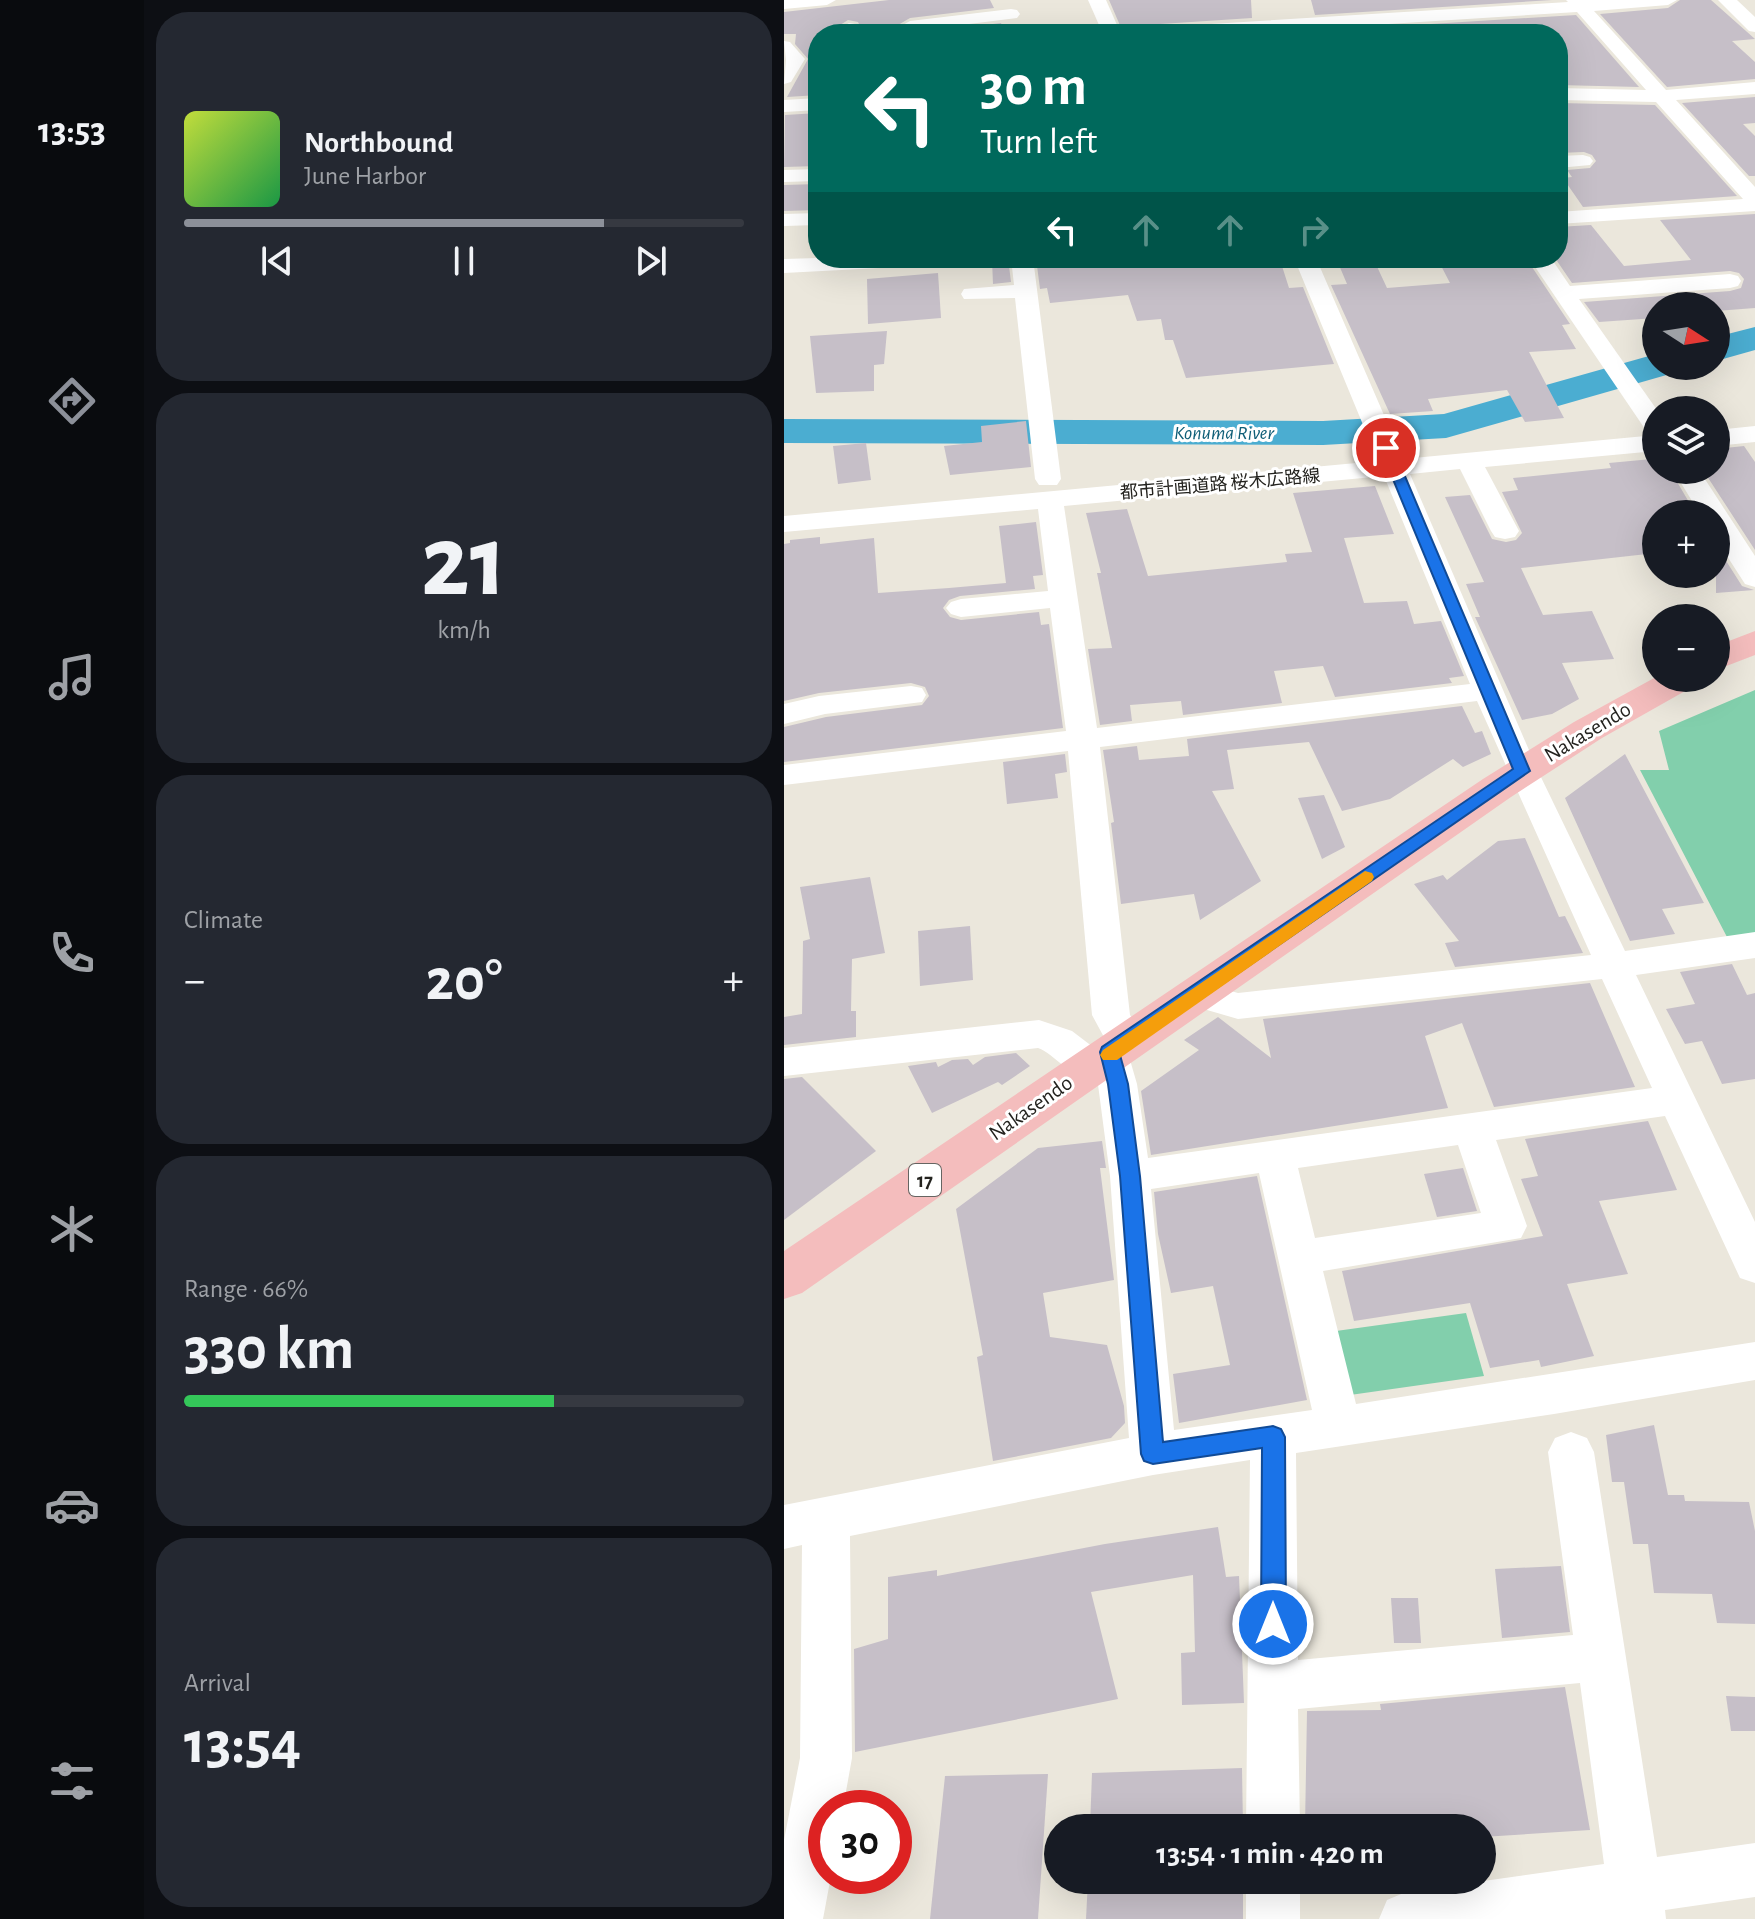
<!DOCTYPE html>
<meta charset="utf-8">
<style>
body{margin:0;font-family:"Alegreya Sans","Noto Sans JP",sans-serif;background:#242831;color:#f1f3f6;height:100vh;display:flex;flex-direction:column;font-size:30px;white-space:nowrap}
*{box-sizing:border-box;margin:0}
p{font-size:26px;color:#9ea1a6}
.icon{flex:none;width:44px;height:44px;fill:none;stroke:currentColor;stroke-width:2;stroke-linecap:round;stroke-linejoin:round}
.map{position:relative;flex:1;overflow:hidden}
.side{display:flex;flex-direction:column;gap:12px;padding:12px;background:#0d0f14;width:640px}
.side>*{flex:none}
.guide{position:absolute;left:24px;top:24px;width:760px;height:244px;border-radius:32px;box-shadow:0 8px 32px #0002;background:#00695c;color:#fff;overflow:hidden}
.needle{width:52px;rotate:102deg}
.tools{position:absolute;left:858px;top:292px;display:grid;gap:16px}
.tools a{display:grid;place-items:center;width:88px;height:88px;border-radius:50%;background:#171b24;box-shadow:0 8px 32px #0002;font-size:40px}
.speed{position:absolute;left:24px;top:1790px;display:flex;gap:16px;font-size:40px;font-weight:700;text-align:center}
.speed>*{display:grid;place-content:center;width:104px;height:104px;border-radius:50%;background:#171b24;box-shadow:0 8px 32px #0002;line-height:1}
.speed .limit{border:12px solid #d22;background:#fff;color:#111}
.pin{position:absolute;display:grid;place-items:center;width:68px;height:68px;color:#fff;margin:-34px;border:4px solid #fff;border-radius:50%;box-shadow:0 2px 8px #0007}
.me{position:absolute;width:88px;margin:-44px;rotate:0deg;stroke-linejoin:round;filter:drop-shadow(0 0 6px #0008)}
.turn{display:flex;align-items:center;gap:28px;height:168px;padding:0 40px;font-size:36px}
.turn .icon{width:104px;height:104px;stroke-width:2.5}
.turn b{display:block;font-size:56px;line-height:68px}
.lanes{display:flex;align-items:center;height:76px;padding:0 40px;background:#0003;justify-content:center;gap:40px;direction:ltr}
.lanes .off{opacity:.35}
.big{font-size:60px;font-weight:700;line-height:1.1}
.side .card{flex:1;display:flex;flex-direction:column;justify-content:center;gap:12px;min-width:0;padding:0 28px;border-radius:32px;background:#242831}
.side .dial{align-items:center;gap:0}
.dial b{font-size:104px;line-height:1}
.song{display:flex;align-items:center;gap:24px}
.cover{width:96px;height:96px;border-radius:12px;background:linear-gradient(135deg,hsl(70 70% 55%),hsl(140 70% 35%))}
.played{height:8px;border-radius:4px;background:linear-gradient(90deg,#8c9099 75%,#363941 75%)}
.keys{display:flex;justify-content:space-around;direction:ltr}
.heat{display:flex;justify-content:space-between;align-items:center;font-size:44px;direction:ltr}
.charge{height:12px;border-radius:6px;background:linear-gradient(90deg,#34c759 66%,#363941 0)}
.trip{position:absolute;left:260px;top:1814px;width:452px;height:80px;border-radius:40px;background:#171b24;box-shadow:0 8px 32px #0002;font-weight:700;line-height:80px;text-align:center}
main{display:flex;flex:1;min-height:0}
.tab-bar{display:flex;flex-direction:column;width:144px;justify-content:space-around;align-items:center;background:#090b0e;color:#9ea1a6}
.tab-bar .icon{width:56px;height:56px}
.tab-bar .active{color:#8c9099}
.tab-bar b{font-size:36px;color:#f1f3f6}
.map>svg:first-child{display:block}
</style>
<main>
<nav class="tab-bar">
<b>13:53</b>
<svg class="icon active" aria-label="directions" viewBox="0 0 24 24"><path d="M12 3l9 9-9 9-9-9zM9 14v-3h6M13 9l2 2-2 2"/></svg>
<svg class="icon" aria-label="music" viewBox="0 0 24 24"><path d="M9 18V5l10-2v13"/><circle cx="6" cy="18" r="3"/><circle cx="16" cy="16" r="3"/></svg>
<svg class="icon" aria-label="phone" viewBox="0 0 24 24"><path d="M5 4h4l2 5-3 2q2 4 5 5l2-3 5 2v4C11 20 4 13 5 4z"/></svg>
<svg class="icon" aria-label="climate" viewBox="0 0 24 24"><path d="M12 3v18M4 7l16 10M4 17L20 7"/></svg>
<svg class="icon" aria-label="car" viewBox="0 0 24 24"><path d="M5 17H2v-5l4-1 3-4h7l3 4 3 1v5h-3M9 17h6M6 11h13"/><circle cx="7" cy="17" r="2"/><circle cx="17" cy="17" r="2"/></svg>
<svg class="icon" aria-label="filters" viewBox="0 0 24 24"><path d="M4 7h16M4 17h16"/><circle cx="9" cy="7" r="2"/><circle cx="15" cy="17" r="2"/></svg>
</nav>
<section class="side">
<div class="card">
<div class="song"><i class="cover"></i><div><b>Northbound</b><p>June Harbor</p></div></div>
<div class="played"></div>
<div class="keys"><svg class="icon" aria-label="previous" viewBox="0 0 24 24"><path d="M18 5L8 12l10 7zM5 5v14"/></svg><svg class="icon" aria-label="pause" viewBox="0 0 24 24"><path d="M8 5v14M16 5v14"/></svg><svg class="icon" aria-label="next" viewBox="0 0 24 24"><path d="M6 5l10 7-10 7zM19 5v14"/></svg></div>
</div>
<div class="card dial"><b>21</b><p>km/h</p></div>
<div class="card"><p>Climate</p>
<div class="heat"><a>−</a><b class="big">20°</b><a>+</a></div>
</div>
<div class="card"><p>Range · 66%</p><b class="big">330 km</b><div class="charge"></div></div>
<div class="card"><p>Arrival</p><b class="big">13:54</b></div>
</section>
<div class="map">
<svg width="971" height="1919" viewBox="0 0 971 1919">
<rect width="100%" height="100%" fill="#ebe7dc"/>
<!-- green -->
<g fill="#82cfac">
<polygon points="971,690 971,933 943,937 856,770 885,770 875,731"/>
<polygon points="682,1313 700,1376 566,1395 552,1331"/>
</g>
<g fill="none" stroke-linecap="round" stroke-linejoin="round">
<!-- river -->
<g fill="#4badd1" fill-rule="evenodd">
<polygon points="971,327 971,350 932,361 932,337"/>
<polygon points="872,354 872,366 892,366 886,374 662,438 539,445 0,443 0,419 539,421 660,414"/>
</g>
</g>
<!-- building -->
<g fill="#c6bfc8">
<polygon points="105,0 206,0 210,8 126,18 114,25 118,34 80,34 74,22 64,20 53,27 56,34 34,34 34,95 3,97 24,59 11,44 12,34 0,34 0,12"/>
<polygon points="325,0 467,0 468,18 346,26 338,30"/>
<polygon points="527,0 768,0 531,15"/>
<polygon points="896,0 927,0 971,39 948,41 971,62 971,79 883,87 816,14 884,8"/>
<polygon points="792,15 855,87 774,85 774,34 536,34 535,31"/>
<polygon points="217,23 222,34 142,32"/>
<polygon points="971,97 971,123 959,124 971,136 971,176 965,176 898,103"/>
<polygon points="774,103 871,105 953,196 799,207 779,178 788,177 783,170 806,168 812,161 808,155 800,152 774,153"/>
<polygon points="34,113 34,166 0,167 1,115"/>
<polygon points="34,184 34,210 0,211 0,185"/>
<polygon points="971,214 971,308 932,311 932,306 872,306 872,318 815,322 800,302 946,291 957,288 960,279 955,273 946,271 788,283 771,258 774,258 774,227 807,225 840,266 907,260 876,220"/>
<polygon points="224,258 227,282 209,284 208,260"/>
<polygon points="252,258 492,258 494,266 498,266 505,288 519,287 550,364 402,378 389,340 381,340 377,319 353,321 344,295 266,303 263,288 256,289"/>
<polygon points="552,258 589,258 603,288 666,283 653,258 742,258 786,324 778,325 792,349 745,352 780,418 741,422 723,390 644,399 649,411 606,414 547,285 563,284"/>
<polygon points="154,273 157,318 84,324 83,279"/>
<polygon points="103,331 100,364 90,365 90,391 32,393 26,336"/>
<polygon points="242,421 247,467 166,475 160,446 198,442 197,426"/>
<polygon points="82,443 87,480 54,484 49,446"/>
<polygon points="960,446 971,462 971,550 919,470 932,470 932,449"/>
<polygon points="868,459 872,470 886,470 912,514 872,514 872,553 737,568 759,615 808,611 830,659 778,663 795,699 768,714 738,720 691,617 696,617 682,584 700,582 661,497 686,495 708,539 722,542 732,540 738,533 718,492 734,490 729,478 827,468 825,463"/>
<polygon points="591,486 610,534 560,538 580,603 623,601 630,624 657,621 680,676 665,678 668,683 551,697 539,666 490,671 498,703 399,715 397,701 346,705 348,721 316,725 304,649 328,648 313,573 317,573 302,513 343,509 364,576 503,562 501,554 528,552 509,493"/>
<polygon points="252,522 259,575 249,576 251,589 176,596 165,600 159,608 166,617 177,620 255,612 257,625 265,624 279,728 0,762 0,727 42,717 138,705 145,696 141,687 127,683 35,693 0,701 0,544 6,543 6,540 36,537 36,544 90,538 94,593 165,588 222,583 215,526"/>
<polygon points="932,545 958,586 970,590 932,593"/>
<polygon points="678,706 691,733 698,731 707,754 679,767 669,759 606,799 558,811 525,742 443,750 450,789 428,791 477,881 416,920 410,894 337,904 327,823 330,822 319,750 353,746 355,760 405,756 403,739"/>
<polygon points="281,754 283,772 271,774 274,798 223,804 219,762"/>
<polygon points="841,754 920,903 878,909 891,934 846,941 781,798"/>
<polygon points="540,795 561,847 538,859 514,798"/>
<polygon points="741,838 775,917 781,916 799,953 671,967 661,943 675,941 630,884 659,875 663,880 714,841"/>
<polygon points="86,877 101,953 68,959 67,1011 72,1011 72,1037 0,1045 0,1017 18,1014 19,941 26,939 16,887"/>
<polygon points="186,926 189,980 136,986 134,931"/>
<polygon points="948,964 963,995 971,993 971,1079 938,1084 918,1041 901,1044 882,1009 911,1004 896,972"/>
<polygon points="806,983 851,1087 710,1107 678,1023 641,1036 664,1108 367,1155 357,1091 415,1050 400,1040 434,1017 487,1058 479,1019"/>
<polygon points="232,1053 246,1066 218,1085 214,1082 148,1113 124,1066 152,1062 154,1067 168,1060 184,1059 189,1065 201,1057"/>
<polygon points="18,1077 92,1151 0,1220 0,1079"/>
<polygon points="864,1121 893,1190 815,1201 844,1274 783,1284 810,1356 757,1367 755,1360 706,1368 686,1303 570,1321 558,1271 759,1236 737,1179 754,1176 741,1139"/>
<polygon points="318,1141 322,1168 316,1168 330,1280 259,1293 266,1337 323,1345 340,1406 341,1423 327,1438 209,1461 193,1357 199,1355 172,1209 254,1148"/>
<polygon points="679,1168 693,1211 653,1217 640,1174"/>
<polygon points="473,1176 523,1400 395,1423 389,1374 446,1365 429,1286 387,1293 374,1234 370,1192"/>
<polygon points="870,1425 884,1495 900,1495 901,1501 965,1502 971,1531 971,1624 933,1623 928,1594 870,1593 864,1544 849,1544 840,1482 828,1482 822,1435"/>
<polygon points="434,1527 442,1577 455,1576 460,1703 398,1705 397,1653 411,1652 409,1575 307,1592 334,1699 71,1752 70,1649 104,1639 104,1577 153,1570 153,1576 321,1544"/>
<polygon points="777,1566 786,1632 718,1638 711,1569"/>
<polygon points="607,1598 634,1598 637,1643 610,1643"/>
<polygon points="781,1687 806,1830 698,1837 698,1828 521,1828 523,1711 597,1710 596,1704"/>
<polygon points="942,1696 971,1697 971,1731 947,1731"/>
<polygon points="458,1768 459,1828 306,1828 308,1773"/>
<polygon points="264,1774 254,1919 146,1919 161,1776"/>
<polygon points="304,1880 459,1880 459,1919 302,1919"/>
</g>
<g fill="none" stroke-linecap="round" stroke-linejoin="round">
<!-- minor -->
<g fill="#fff" fill-rule="evenodd">
<polygon points="0,0 52,0 43,5 0,9"/>
<polygon points="304,0 322,0 337,34 319,34"/>
<polygon points="782,0 893,0 884,5 810,11 882,90 971,82 971,94 892,100 971,187 971,211 774,224 774,212 959,199 872,102 774,100 774,88 862,90 793,12 447,34 337,34 346,29 784,2"/>
<polygon points="934,0 953,0 971,17 971,32 965,31"/>
<polygon points="227,9 233,10 236,14 233,18 137,30 140,34 122,34 117,26 126,21"/>
<polygon points="65,23 71,24 77,34 59,34 56,28"/>
<polygon points="0,41 6,42 21,59 7,82 0,84 2,60"/>
<polygon points="34,98 34,110 0,112 0,100"/>
<polygon points="799,155 806,157 809,161 806,165 774,168 774,156"/>
<polygon points="34,169 34,181 0,182 0,170"/>
<polygon points="34,213 34,225 0,226 0,214"/>
<polygon points="34,258 164,258 153,265 0,273 0,259"/>
<polygon points="227,258 249,258 277,479 273,485 255,485 251,479 231,298 180,299 177,294 180,289 230,285"/>
<path d="M 510,258 L 532,258 L 619,459 L 872,435 L 872,451 L 701,467 L 735,531 L 731,537 L 721,539 L 711,537 L 707,531 L 676,469 L 626,474 L 754,771 L 841,951 L 971,932 L 971,958 L 852,975 L 971,1222 L 971,1283 L 956,1278 L 881,1116 L 712,1140 L 743,1226 L 737,1238 L 539,1271 L 572,1404 L 971,1342 L 971,1380 L 770,1414 L 512,1453 L 514,1660 L 789,1635 L 764,1452 L 771,1438 L 787,1432 L 803,1438 L 810,1452 L 873,1857 L 971,1843 L 971,1897 L 881,1910 L 882,1919 L 595,1919 L 603,1900 L 622,1892 L 820,1864 L 796,1683 L 514,1709 L 516,1828 L 462,1828 L 466,1460 L 369,1475 L 66,1536 L 68,1758 L 59,1808 L 42,1808 L 42,1876 L 47,1876 L 39,1919 L 0,1919 L 0,1840 L 16,1758 L 18,1545 L 0,1549 L 0,1505 L 345,1438 L 326,1176 L 313,1077 C 290,1084 273,1055 254,1048 L 0,1076 L 0,1048 L 255,1020 L 288,1031 L 309,1047 L 312,1042 L 321,1039 L 308,1015 L 284,751 L 0,785 L 0,765 L 282,731 L 266,608 L 177,617 L 167,614 L 162,608 L 167,602 L 177,599 L 264,591 L 254,509 L 0,532 L 0,516 L 594,461 ZM 600,476 L 686,684 L 313,728 L 280,506 ZM 693,701 L 807,955 L 454,993 L 412,981 L 399,985 L 394,994 L 399,1003 L 454,1019 L 818,979 L 868,1088 L 364,1158 L 353,1084 L 344,1053 L 357,1049 L 363,1039 L 346,1015 L 316,747 ZM 674,1145 L 697,1213 L 531,1238 L 514,1168 ZM 475,1173 L 528,1410 L 390,1430 L 367,1189 Z"/>
<polygon points="745,258 767,258 786,286 946,274 954,276 957,281 954,286 946,288 795,299 873,410 872,431 861,429"/>
<polygon points="971,426 971,442 932,446 932,430"/>
<polygon points="889,470 915,470 971,556 971,587 961,584 932,539 932,514 916,514"/>
<polygon points="127,686 138,688 142,695 138,702 41,714 0,724 0,704 35,696"/>
<rect x="462" y="1880" width="54" height="39"/>
</g>
<!-- highway -->
<g fill="#f4bdbd" fill-rule="evenodd">
<polygon points="971,631 971,655 932,670 932,646"/>
<polygon points="872,677 916,678 910,686 818,738 727,797 18,1293 0,1299 0,1251 699,779 790,722"/>
</g>
</g>
<!-- route -->
<polygon fill="#1a73e8" stroke="#114b97" stroke-width="2" points="602,444 609,448 746,771 336,1055 344,1084 356,1176 379,1442 489,1426 497,1429 501,1437 502,1624 498,1633 489,1636 481,1633 477,1624 478,1448 369,1464 360,1461 357,1454 336,1176 324,1084 316,1052 318,1047 729,769 596,448"/>
<!-- slow -->
<polygon fill="#f59e0b" points="581,871 588,873 590,877 588,881 333,1060 319,1060 316,1055 319,1050"/>
<g text-anchor="middle" stroke-width="6" stroke-linejoin="round" paint-order="stroke">
<!-- far-street labels -->
<g font-size="18" fill="#24231f" stroke="#fff">
<text transform="translate(436 484) rotate(-5)" y="6">都市計画道路 桜木広路線</text>
</g>
<!-- far-water labels -->
<g font-size="20" font-style="italic" fill="#0e5e77" stroke="#fff">
<text x="440" y="439">Konuma River</text>
</g>
<!-- shield labels -->
<rect fill="#fff" stroke="#666562" stroke-width="2" x="125" y="1164" width="32" height="32" rx="6"/>
<g font-size="20" font-weight="bold" fill="#24231f">
<text x="141" y="1187">17</text>
</g>
<!-- street labels -->
<g font-size="22" fill="#24231f" stroke="#fff">
<text transform="translate(803 731) rotate(-31)" y="8">Nakasendo</text>
<text transform="translate(246 1107) rotate(-35)" y="8">Nakasendo</text>
</g>
</g>
</svg>
<div class="tools">
<a><svg class="needle" viewBox="-14 -14 28 28"><path d="M0-13l5 13h-10z" fill="#e53935"/><path d="M0 13l5-13h-10z" fill="#9ea1a6"/></svg></a>
<a><svg class="icon" aria-label="layers" viewBox="0 0 24 24"><path d="M12 4l9 5-9 5-9-5zM3 14l9 5 9-5"/></svg></a>
<a>+</a>
<a>−</a>
</div>
<div class="speed"><div class="limit">30</div></div>
<div class="pin" style="left:602px;top:448px;background:#d93025"><svg class="icon" aria-label="arrive" viewBox="0 0 24 24"><path d="M6 21V4h12l-3 4 3 4H6"/></svg></div>
<svg class="me" style="left:489px;top:1624px" viewBox="-20 -20 40 40"><circle r="17" fill="#1a73e8" stroke="#fff" stroke-width="3"/><path d="M0-11L8 9 0 5-8 9z" fill="#fff"/></svg>
<div class="trip">13:54 · 1 min · 420 m</div>
<div class="guide">
<div class="turn"><svg class="icon" aria-label="left" viewBox="0 0 24 24"><path d="M17 20v-9H6M10 6l-5 5 5 5"/></svg><div><b>30 m</b>Turn left</div></div>
<div class="lanes"><svg class="icon" aria-label="left" viewBox="0 0 24 24"><path d="M17 20v-9H6M10 6l-5 5 5 5"/></svg><svg class="icon off" aria-label="ahead" viewBox="0 0 24 24"><path d="M12 20V5M6 11l6-6 6 6"/></svg><svg class="icon off" aria-label="ahead" viewBox="0 0 24 24"><path d="M12 20V5M6 11l6-6 6 6"/></svg><svg class="icon off" aria-label="right" viewBox="0 0 24 24"><path d="M7 20v-9h11M14 6l5 5-5 5"/></svg></div>
</div>
</div>
</main>
